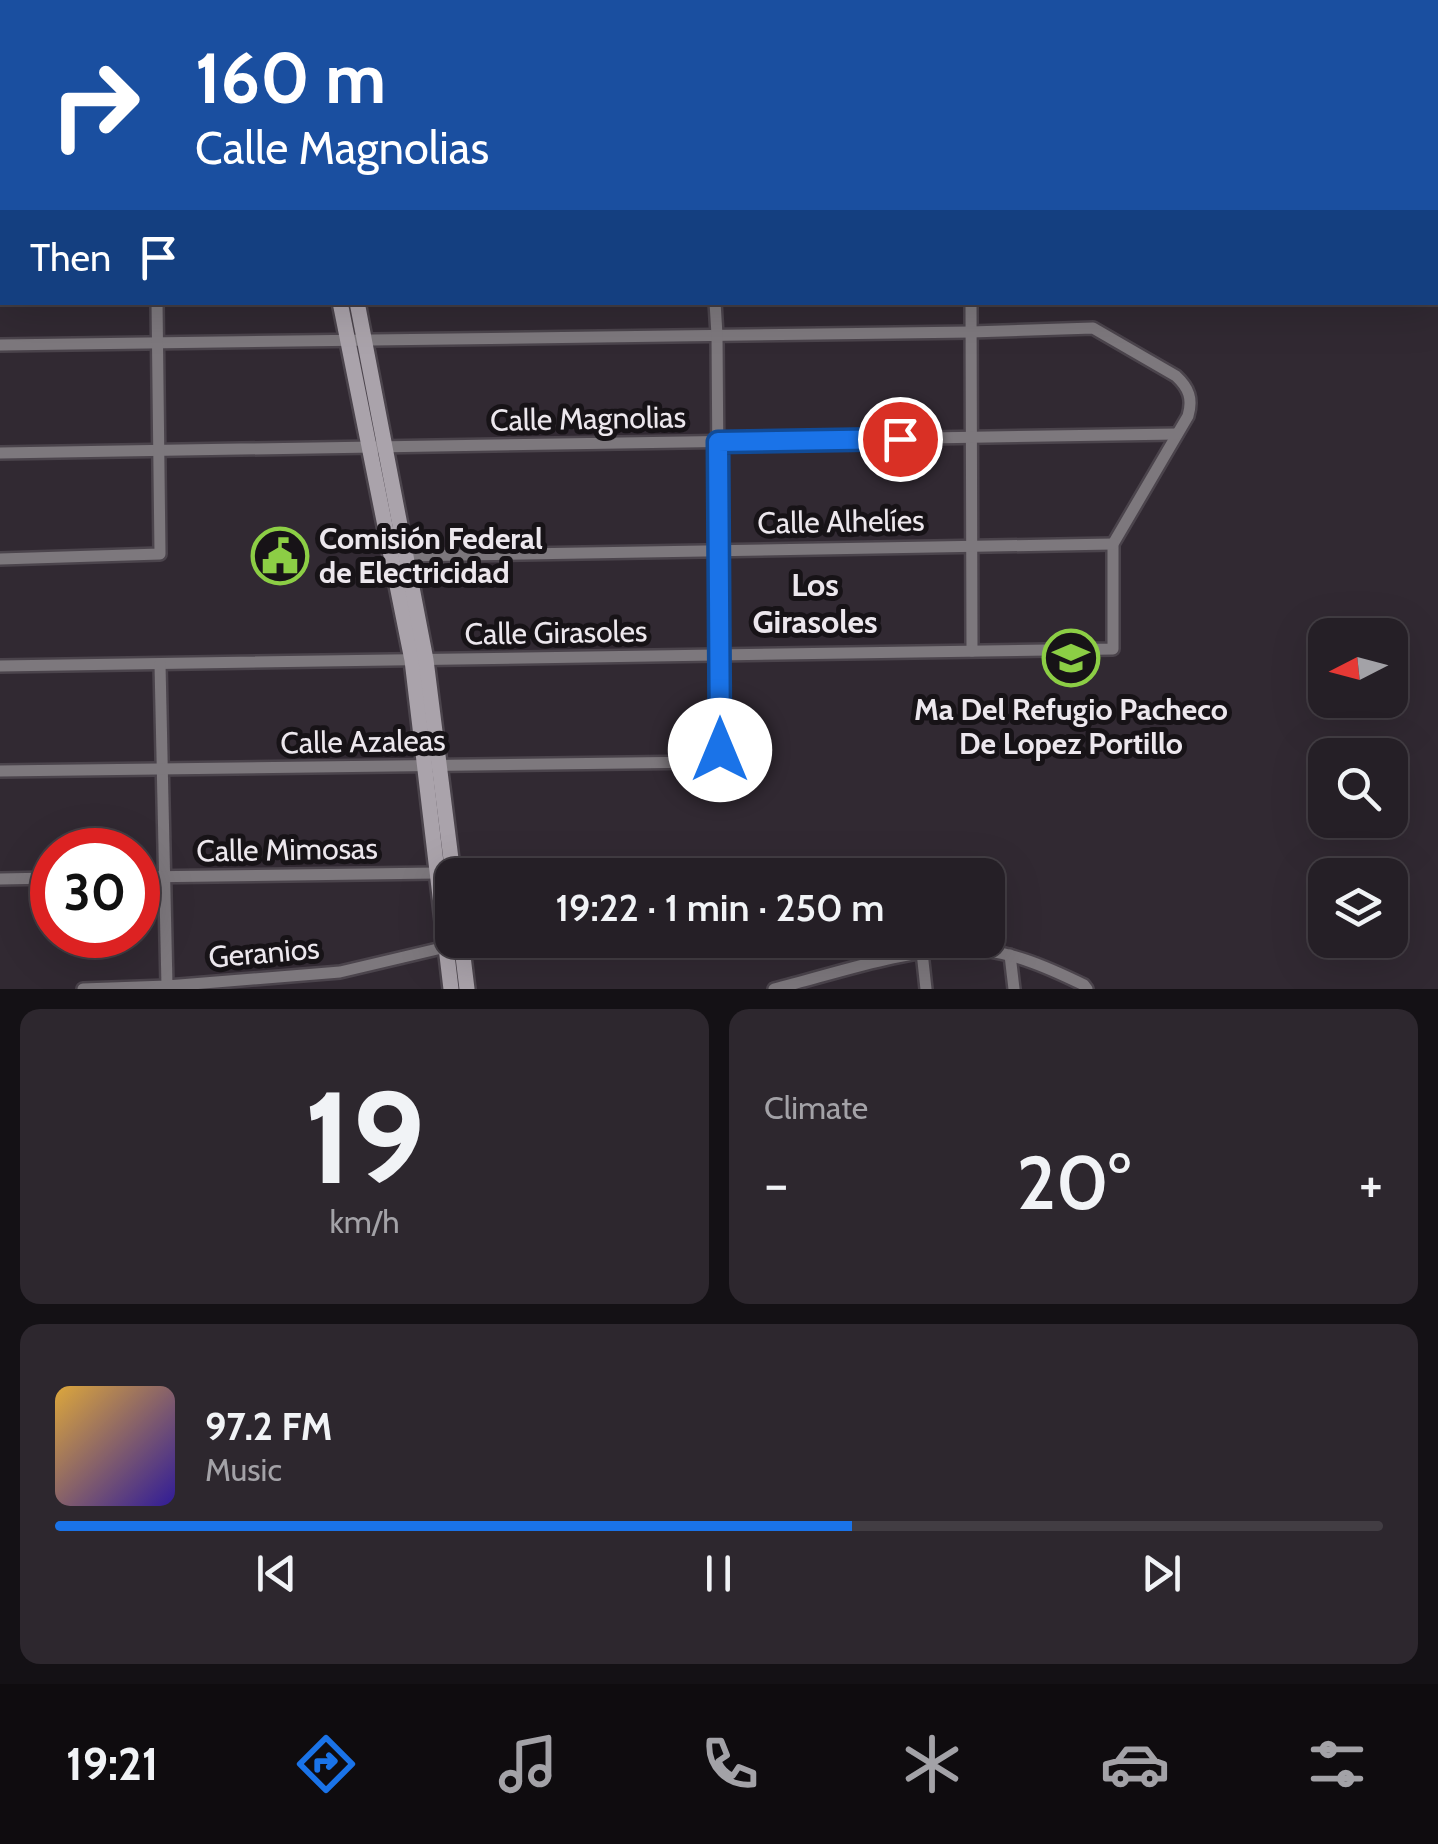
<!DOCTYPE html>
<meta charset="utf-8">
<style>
body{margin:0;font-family:Cabin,sans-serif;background:#2d272e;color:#f1f3f6;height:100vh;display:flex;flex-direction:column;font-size:38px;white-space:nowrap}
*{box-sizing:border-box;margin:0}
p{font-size:32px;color:#a3a2a7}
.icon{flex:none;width:55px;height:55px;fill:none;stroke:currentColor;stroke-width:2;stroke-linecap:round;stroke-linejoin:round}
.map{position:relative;height:989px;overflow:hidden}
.panel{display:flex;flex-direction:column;gap:20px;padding:20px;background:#141115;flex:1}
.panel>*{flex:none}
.hud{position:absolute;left:0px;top:0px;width:1440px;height:305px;box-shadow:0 10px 40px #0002,0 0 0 2px #423d43;background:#1a4fa0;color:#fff;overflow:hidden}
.needle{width:65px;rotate:264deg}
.tools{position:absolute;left:1308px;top:618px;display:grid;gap:20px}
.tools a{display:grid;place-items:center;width:100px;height:100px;border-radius:20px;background:#251f26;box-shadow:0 10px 40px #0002,0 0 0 2px #423d43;font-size:50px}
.speed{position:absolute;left:30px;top:828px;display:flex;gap:20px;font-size:50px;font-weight:700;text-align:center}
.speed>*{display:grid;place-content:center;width:130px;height:130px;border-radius:50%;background:#251f26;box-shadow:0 10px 40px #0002,0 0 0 2px #423d43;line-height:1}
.speed .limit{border:15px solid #d22;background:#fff;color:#111}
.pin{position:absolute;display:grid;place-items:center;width:85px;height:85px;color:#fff;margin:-42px;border:5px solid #fff;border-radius:50%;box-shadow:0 2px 10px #0007}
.me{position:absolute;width:110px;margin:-55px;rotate:0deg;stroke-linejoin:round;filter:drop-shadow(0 0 8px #0008)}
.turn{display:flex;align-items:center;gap:35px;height:210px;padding:0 30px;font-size:45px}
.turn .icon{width:130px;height:130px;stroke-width:2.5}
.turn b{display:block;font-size:70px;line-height:85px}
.then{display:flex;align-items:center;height:95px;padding:0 30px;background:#0003;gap:20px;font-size:38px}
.big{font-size:75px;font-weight:600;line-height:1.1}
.panel .card{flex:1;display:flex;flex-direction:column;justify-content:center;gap:15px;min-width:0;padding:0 35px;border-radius:20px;background:#2d272e}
.panel .dial{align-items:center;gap:0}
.dial b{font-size:130px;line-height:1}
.song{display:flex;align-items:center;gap:30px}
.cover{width:120px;height:120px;border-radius:15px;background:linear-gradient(135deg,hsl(40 70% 55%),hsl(250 70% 35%))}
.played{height:10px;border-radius:5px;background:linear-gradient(90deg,#1a73e8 60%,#423d43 60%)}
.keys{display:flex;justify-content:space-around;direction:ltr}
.heat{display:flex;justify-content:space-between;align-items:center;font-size:55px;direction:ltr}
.panel .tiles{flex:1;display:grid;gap:20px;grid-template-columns:1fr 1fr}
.card:last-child{grid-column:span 2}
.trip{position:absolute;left:435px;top:858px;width:570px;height:100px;border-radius:20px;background:#251f26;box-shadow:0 10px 40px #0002,0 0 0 2px #423d43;font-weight:600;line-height:100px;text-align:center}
.menu{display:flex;height:160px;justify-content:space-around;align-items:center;background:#0f0c0f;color:#a3a2a7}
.menu .icon{width:70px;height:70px}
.menu .on{color:#1a73e8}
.menu b{font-size:45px;color:#f1f3f6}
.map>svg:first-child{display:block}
</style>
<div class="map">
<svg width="1438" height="989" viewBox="0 0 1438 989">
<rect width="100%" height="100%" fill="#312932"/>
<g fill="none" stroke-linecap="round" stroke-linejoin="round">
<!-- minor casing -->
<g stroke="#4b444c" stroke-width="16">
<g id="minor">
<polyline points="427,0 427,2"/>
<polyline points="534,0 534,2"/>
<polyline points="661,0 661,2"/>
<polyline points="786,0 786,2"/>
<polyline points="920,0 920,2"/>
<polyline points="1053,0 1053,2"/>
<polyline points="1160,0 1160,2"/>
<polyline points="1263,0 1263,2"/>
<polyline points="1374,0 1374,2"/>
<polyline points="0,29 2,43"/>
<polyline points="0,111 2,116"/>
<polyline points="0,143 2,143"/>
<polyline points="0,235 2,235"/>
<polyline points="971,302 972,651"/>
<path d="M 0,345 L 971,332 L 1093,328 L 1176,376 C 1189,388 1193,399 1188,416 L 1113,544 L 1113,649 L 0,666"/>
<polyline points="0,453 1177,434"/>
<polyline points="402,556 1113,544"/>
<polyline points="0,559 160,554 157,302"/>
<polyline points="160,664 167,986"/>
<polyline points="0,771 706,762 716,758 720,749 717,335 715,302"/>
<polyline points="138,877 666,870"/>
<polyline points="0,879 52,878"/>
<polyline points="922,952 926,989"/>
<polyline points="1010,955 1014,989"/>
<polyline points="83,989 167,986 340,972 446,947"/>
<path d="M 774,989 C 834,974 904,949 965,949 C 1007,949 1047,967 1084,985 L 1087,989"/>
</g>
</g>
<!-- tertiary casing -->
<g stroke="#4b444c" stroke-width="19">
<g id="tertiary">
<polyline points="0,255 2,254"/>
<polyline points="0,274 2,273"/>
</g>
</g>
<!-- secondary casing -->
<g stroke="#4b444c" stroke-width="20">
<g id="secondary">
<polyline points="278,0 278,2"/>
<polyline points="297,0 298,2"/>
<polyline points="455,2 460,0"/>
<polyline points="496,2 501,0"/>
<polyline points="340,302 412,660 451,989"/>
<polyline points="357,302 426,660 453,875"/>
<polyline points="461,940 467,989"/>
</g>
</g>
<!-- minor -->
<use href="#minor" stroke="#7d787d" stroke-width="11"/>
<!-- tertiary -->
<use href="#tertiary" stroke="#7d787d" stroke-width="14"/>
<!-- secondary -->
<use href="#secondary" stroke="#aaa3ab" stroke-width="15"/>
</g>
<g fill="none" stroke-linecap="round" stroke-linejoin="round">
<!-- route casing -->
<g stroke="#114b97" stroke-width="25">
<polyline id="route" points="720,750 718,442 900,439"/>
</g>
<!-- route -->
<use href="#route" stroke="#1a73e8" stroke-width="18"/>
</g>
<!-- icons -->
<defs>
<g id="civic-ring" transform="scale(2.875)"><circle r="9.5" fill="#171317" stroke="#8cce45" stroke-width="1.5"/><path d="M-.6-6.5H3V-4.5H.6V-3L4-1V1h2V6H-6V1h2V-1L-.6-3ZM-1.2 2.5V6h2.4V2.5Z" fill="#8cce45"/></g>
<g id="school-ring" transform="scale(2.875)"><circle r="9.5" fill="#171317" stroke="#8cce45" stroke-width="1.5"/><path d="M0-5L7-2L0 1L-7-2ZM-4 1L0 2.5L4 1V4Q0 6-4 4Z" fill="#8cce45"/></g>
</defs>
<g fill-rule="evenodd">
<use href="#civic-ring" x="280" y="556"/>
<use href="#school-ring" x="1071" y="658"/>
</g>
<g text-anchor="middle" stroke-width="10" stroke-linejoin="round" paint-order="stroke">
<!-- street labels -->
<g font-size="30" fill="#ece7ed" stroke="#171317">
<text transform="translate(588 419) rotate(-1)" y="10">Calle Magnolias</text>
<text transform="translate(841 522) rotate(-1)" y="10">Calle Alhelíes</text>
<text transform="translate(556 633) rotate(-1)" y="10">Calle Girasoles</text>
<text transform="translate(363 742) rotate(-1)" y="10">Calle Azaleas</text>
<text transform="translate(287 850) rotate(-1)" y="10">Calle Mimosas</text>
<text transform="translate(264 953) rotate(-5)" y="10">Geranios</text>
</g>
<!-- poi labels -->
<g font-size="30" font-weight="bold" fill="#ece7ed" stroke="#171317" text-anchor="start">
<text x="319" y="549">Comisión Federal<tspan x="319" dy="34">de Electricidad</tspan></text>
<text x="1071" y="720" text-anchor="middle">Ma Del Refugio Pacheco<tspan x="1071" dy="34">De Lopez Portillo</tspan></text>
</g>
<!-- neighbourhood labels -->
<g font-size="32" font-weight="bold" fill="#ece7ed" stroke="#171317">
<text x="815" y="596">Los<tspan x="815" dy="37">Girasoles</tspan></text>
</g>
</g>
</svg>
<div class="tools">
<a><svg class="needle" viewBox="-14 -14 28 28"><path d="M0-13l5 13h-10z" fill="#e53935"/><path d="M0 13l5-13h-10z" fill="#a3a2a7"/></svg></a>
<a><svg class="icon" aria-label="search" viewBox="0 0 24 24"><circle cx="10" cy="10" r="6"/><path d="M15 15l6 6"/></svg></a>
<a><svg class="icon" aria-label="layers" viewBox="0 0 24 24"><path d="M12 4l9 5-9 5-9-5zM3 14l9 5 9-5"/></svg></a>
</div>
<div class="speed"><div class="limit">30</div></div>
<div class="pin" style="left:900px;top:439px;background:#d93025"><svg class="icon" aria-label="arrive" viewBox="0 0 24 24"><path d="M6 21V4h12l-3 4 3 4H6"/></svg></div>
<svg class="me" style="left:720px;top:750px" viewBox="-20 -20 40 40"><circle r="19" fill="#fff"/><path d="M0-13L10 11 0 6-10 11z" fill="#1a73e8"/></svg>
<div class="trip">19:22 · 1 min · 250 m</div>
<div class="hud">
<div class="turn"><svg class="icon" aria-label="right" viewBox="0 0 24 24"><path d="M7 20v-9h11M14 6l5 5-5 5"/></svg><div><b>160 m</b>Calle Magnolias</div></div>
<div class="then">Then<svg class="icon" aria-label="arrive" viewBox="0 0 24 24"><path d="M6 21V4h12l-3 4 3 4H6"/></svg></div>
</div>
</div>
<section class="panel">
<div class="tiles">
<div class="card dial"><b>19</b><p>km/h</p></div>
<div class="card"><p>Climate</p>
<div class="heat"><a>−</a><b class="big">20°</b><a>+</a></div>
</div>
<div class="card">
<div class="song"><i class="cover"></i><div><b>97.2 FM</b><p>Music</p></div></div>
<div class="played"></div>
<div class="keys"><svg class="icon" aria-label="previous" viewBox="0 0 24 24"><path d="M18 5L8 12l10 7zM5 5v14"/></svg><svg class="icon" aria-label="pause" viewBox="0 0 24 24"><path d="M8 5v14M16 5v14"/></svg><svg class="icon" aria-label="next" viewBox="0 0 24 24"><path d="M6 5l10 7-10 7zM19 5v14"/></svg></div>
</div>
</div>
</section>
<nav class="menu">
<b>19:21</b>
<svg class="icon on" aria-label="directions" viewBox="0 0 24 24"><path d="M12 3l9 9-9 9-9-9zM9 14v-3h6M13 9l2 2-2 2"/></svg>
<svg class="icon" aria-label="music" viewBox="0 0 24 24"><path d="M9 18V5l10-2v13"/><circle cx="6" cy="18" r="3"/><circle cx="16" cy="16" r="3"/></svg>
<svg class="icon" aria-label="phone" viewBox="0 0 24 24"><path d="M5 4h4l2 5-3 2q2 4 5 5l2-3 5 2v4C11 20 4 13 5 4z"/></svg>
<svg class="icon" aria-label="climate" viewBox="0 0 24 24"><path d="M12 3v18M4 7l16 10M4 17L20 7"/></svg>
<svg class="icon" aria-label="car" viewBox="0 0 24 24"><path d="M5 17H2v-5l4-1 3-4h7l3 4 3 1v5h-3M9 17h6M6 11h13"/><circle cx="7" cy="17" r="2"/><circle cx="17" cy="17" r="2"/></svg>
<svg class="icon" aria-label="filters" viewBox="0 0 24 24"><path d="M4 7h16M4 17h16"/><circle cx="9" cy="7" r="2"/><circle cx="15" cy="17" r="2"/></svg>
</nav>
